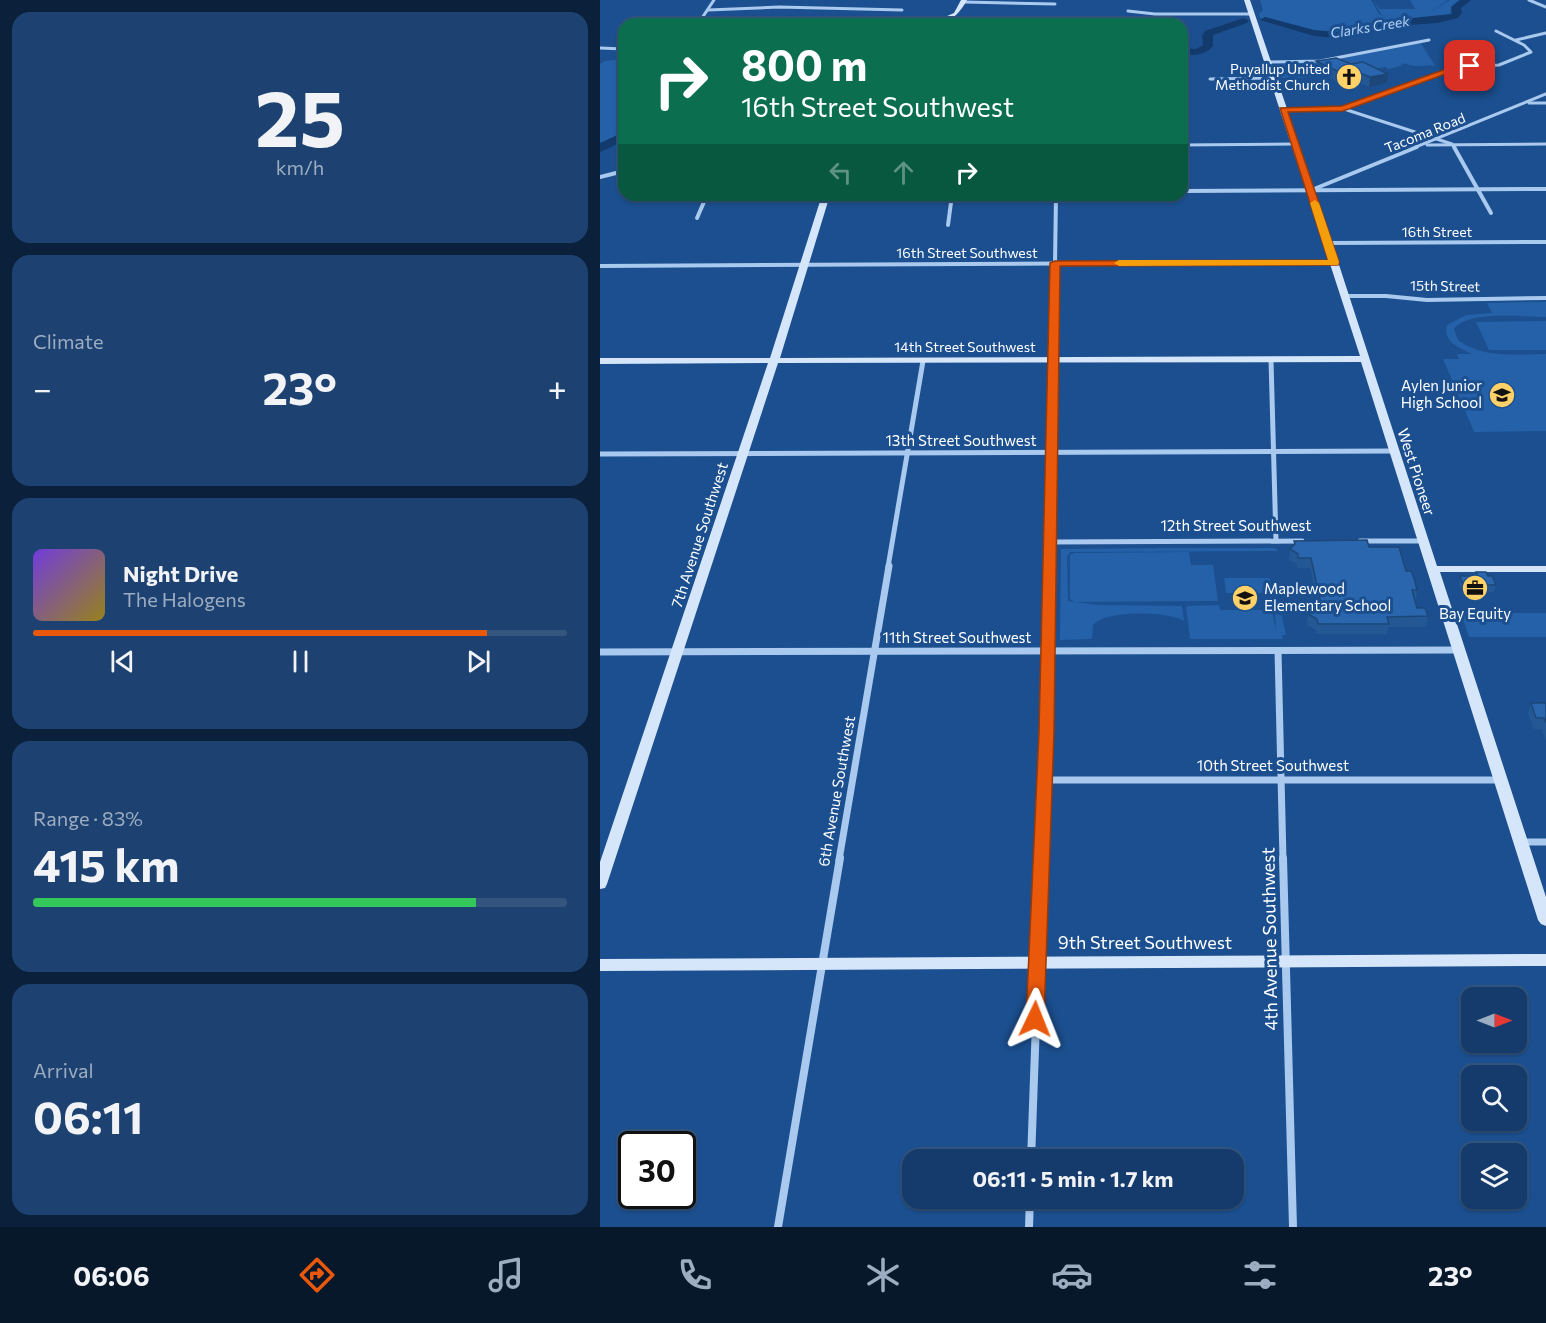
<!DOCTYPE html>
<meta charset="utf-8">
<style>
body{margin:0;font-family:Commissioner,sans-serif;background:#1d4271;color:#f1f3f6;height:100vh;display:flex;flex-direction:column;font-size:22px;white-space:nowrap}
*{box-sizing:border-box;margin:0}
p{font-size:20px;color:#9dadc1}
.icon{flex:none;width:33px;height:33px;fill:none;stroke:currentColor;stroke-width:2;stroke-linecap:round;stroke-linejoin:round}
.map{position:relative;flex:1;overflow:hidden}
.details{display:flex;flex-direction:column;gap:12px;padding:12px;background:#0b203b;width:600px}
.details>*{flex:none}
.guide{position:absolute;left:18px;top:18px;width:570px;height:183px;border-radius:18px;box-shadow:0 2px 4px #0004,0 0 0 2px #33557e;background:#0b6e4f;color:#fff;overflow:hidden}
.needle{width:39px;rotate:90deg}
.controls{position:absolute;left:861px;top:987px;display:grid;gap:12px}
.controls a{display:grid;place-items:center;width:66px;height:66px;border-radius:12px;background:#143b6b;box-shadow:0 2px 4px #0004,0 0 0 2px #33557e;font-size:30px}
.speed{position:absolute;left:18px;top:1131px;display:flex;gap:12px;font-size:30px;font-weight:700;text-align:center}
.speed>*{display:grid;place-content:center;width:78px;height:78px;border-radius:50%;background:#143b6b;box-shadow:0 2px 4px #0004,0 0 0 2px #33557e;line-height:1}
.speed .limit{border:3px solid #111;border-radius:9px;background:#fff;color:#111}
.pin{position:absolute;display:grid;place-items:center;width:51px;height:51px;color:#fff;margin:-26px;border-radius:12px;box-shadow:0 3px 9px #0006}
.me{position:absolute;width:66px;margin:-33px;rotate:2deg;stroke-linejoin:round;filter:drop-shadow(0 0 4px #0008)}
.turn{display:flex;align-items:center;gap:21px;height:126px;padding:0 24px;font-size:27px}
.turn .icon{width:78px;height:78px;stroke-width:2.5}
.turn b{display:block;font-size:42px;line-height:51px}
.lanes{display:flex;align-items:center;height:57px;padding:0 24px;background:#0003;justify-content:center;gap:30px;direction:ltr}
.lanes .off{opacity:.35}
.big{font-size:45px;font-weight:700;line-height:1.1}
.details .tile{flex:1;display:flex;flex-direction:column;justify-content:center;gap:9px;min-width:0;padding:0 21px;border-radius:18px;background:#1d4271}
.details .dial{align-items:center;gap:0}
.dial b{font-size:78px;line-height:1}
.song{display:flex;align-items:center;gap:18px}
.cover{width:72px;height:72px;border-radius:9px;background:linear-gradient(135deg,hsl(260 70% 55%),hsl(50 70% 35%))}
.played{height:6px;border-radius:3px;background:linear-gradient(90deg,#ea580c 85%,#33557e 85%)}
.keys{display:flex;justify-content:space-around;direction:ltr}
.heat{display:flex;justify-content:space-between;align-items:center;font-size:33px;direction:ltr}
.charge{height:9px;border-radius:4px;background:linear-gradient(90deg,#34c759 83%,#33557e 0)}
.trip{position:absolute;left:302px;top:1149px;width:342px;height:60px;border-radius:18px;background:#143b6b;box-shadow:0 2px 4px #0004,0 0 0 2px #33557e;font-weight:700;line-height:60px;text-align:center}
.menu{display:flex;height:96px;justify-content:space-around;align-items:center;background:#08182b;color:#9dadc1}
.menu .icon{width:42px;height:42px}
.menu .on{color:#ea580c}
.menu b{font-size:27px;color:#f1f3f6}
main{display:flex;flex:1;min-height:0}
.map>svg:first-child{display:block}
</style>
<main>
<section class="details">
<div class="tile dial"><b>25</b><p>km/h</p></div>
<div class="tile"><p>Climate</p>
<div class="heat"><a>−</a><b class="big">23°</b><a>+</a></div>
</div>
<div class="tile">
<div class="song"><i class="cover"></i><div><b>Night Drive</b><p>The Halogens</p></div></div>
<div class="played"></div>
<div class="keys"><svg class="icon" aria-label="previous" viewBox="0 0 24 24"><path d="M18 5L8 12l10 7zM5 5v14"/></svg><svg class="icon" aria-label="pause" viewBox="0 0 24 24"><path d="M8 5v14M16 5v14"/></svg><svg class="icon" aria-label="next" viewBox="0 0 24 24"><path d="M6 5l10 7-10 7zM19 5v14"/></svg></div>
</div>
<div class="tile"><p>Range · 83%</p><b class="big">415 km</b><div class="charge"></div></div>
<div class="tile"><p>Arrival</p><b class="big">06:11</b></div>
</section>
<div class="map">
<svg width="946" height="1227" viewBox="0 0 946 1227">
<rect width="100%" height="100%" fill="#1b4f8f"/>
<!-- green -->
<g fill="#2461a8">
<path d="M 660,0 L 771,0 L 779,14 L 787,17 L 781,14 L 773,0 L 780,9 L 815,9 L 810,0 L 848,0 L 828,13 L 850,0 L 859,0 L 852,6 L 850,15 L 844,17 L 759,24 L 749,26 L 745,32 C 714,36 689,22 660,18 L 659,14 L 663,10 Z"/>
<path d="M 821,43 L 835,66 C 827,64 823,67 815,66 C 809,66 807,63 801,64 L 803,65 L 789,69 L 785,67 L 752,73 L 707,67 L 701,70 L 702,73 L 709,75 L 727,74 C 712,77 698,79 681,78 L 676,63 L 714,62 Z"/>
<polygon points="24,59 24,132 0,146 0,64 5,61"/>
<path d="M 946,302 L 946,317 C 923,317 868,310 854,329 L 858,340 C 883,359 917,354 946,354 L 946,431 L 874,432 L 843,359 L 859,359 L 857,354 L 872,354 C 860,348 842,342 847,325 L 866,315 L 892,313 L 887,303 Z"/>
<polygon points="946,321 946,350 889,350 876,322"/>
<path d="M 560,548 L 675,548 L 678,551 L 470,552 L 467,557 L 468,601 L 498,605 L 582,606 L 584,621 C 568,611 505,610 493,625 L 492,639 L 460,640 L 461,549 Z"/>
<polygon points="589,552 591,565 613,565 618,601 475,602 470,599 470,555 475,553"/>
<polygon points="624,578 670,578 673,593 626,593"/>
<polygon points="619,605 620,610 672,610 676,631 675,613 682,616 686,635 682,635 683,639 590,639 586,606"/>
<polygon points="861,613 946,613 946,637 869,637"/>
</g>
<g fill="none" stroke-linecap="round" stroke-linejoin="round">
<!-- river -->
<g fill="#123a6d" fill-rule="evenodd">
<polygon points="860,0 871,0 861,8 862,13 858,18 837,23 782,27 737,38 714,36 660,20 665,17 714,30 737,32 782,21 852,14 851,7"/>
<path d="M 644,18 L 649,21 L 647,23 L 613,35 L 613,46 C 605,55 594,56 582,54 L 582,48 L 596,49 L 603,45 L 602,36 L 605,31 Z"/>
<polygon points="24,132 24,141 0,152 0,143"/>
</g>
<!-- street-far4 -->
<g stroke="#a9c9ee" stroke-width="3">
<polyline points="929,0 946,7"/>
<polyline points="364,2 455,4"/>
<polyline points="108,10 179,7 302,10"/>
<polyline points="528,11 555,14 651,14"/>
<polyline points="98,24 114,0"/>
<polyline points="916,40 946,33"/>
<polyline points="0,48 24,49"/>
<polyline points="668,62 720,61 829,40"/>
<polyline points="610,79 673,78"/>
<polyline points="929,103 946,103"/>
<polyline points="744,109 852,144 855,148"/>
<polyline points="683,110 743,109 857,68 899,65 931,52 924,45 896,31"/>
<polyline points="582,145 695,144"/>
<polyline points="827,145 946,144"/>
<polyline points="813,148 946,94"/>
</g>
<!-- street-far3 -->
<g stroke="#a9c9ee" stroke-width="4">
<polyline points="854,147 891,213"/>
<polyline points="0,177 24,171"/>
<polyline points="714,189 817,147"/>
<polyline points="582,191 946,189"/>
<polyline points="97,218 107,195"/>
<polyline points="348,225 352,195"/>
<polyline points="728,243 946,242"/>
<polyline points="0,266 734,262"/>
<polyline points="744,296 786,296 827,300 946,298"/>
<polyline points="454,334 456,195"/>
</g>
<!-- street-far2 -->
<g stroke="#a9c9ee" stroke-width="5">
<polyline points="671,360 676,541"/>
<polyline points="0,454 793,451"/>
<polyline points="760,541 823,541"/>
<polyline points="450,542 702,541"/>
<polyline points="288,567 323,361"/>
<polyline points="450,567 454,333"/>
</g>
<!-- street-far1 -->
<g stroke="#a9c9ee" stroke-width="7">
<polyline points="678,651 683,860"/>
<polyline points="0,652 858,650"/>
<polyline points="445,780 900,780"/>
<polyline points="923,842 946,842"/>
<polyline points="239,860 289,566"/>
<polyline points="441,860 447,732 450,566"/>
</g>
<!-- street -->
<g stroke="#a9c9ee" stroke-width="8">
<polyline points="683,858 693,1227"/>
<polyline points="431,1160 442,858"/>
<polyline points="178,1227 240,858"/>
<polyline points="429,1227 430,1198"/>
</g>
<!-- secondary -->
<g fill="#d6e6fa" fill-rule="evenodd">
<path d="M 361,0 L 367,0 C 358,16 349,24 329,24 L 354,13 Z"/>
<polygon points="644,0 650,0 715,191 837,566 946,566 946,572 840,572 946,897 946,926 941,924 938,920 761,362 178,363 7,884 5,888 0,889 0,862 168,363 0,364 0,358 170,358 222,195 230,195 180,358 760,356"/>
<polygon points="946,954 946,966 0,971 0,959"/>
</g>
</g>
<!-- wall -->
<g fill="#245895">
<polygon points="716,61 751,64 788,74 787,83 769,87 759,82 745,85 715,71"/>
<polygon points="694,541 769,547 806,571 817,590 816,601 817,608 828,616 826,627 788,627 787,634 717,634 716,630 707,625 708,614 711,613 712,606 718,604 710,568 697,568 697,564 689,560 690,549 694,545"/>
<polygon points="876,572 888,576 896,585 894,592 862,592 859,583 860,576 875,576"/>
<polygon points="931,703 946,703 946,741 942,729 934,729 928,714"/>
</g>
<!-- shaded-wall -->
<g fill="#1d4779">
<polygon points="760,73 759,82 745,85 746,75"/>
<polygon points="788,74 787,83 769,87 770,77"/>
</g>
<!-- building -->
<g fill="#2a66ad" stroke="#1d4779" stroke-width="1.5">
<polygon points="736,58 751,64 763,62 788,74 770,77 760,73 746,75 716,61"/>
<polygon points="767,540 769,547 799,547 806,571 811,571 814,578 817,590 812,590 817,608 825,608 828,616 787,617 789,624 718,624 717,619 708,614 713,612 712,606 721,604 711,558 698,558 698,554 690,549 695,544 694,541"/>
<polygon points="876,572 886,572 888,576 892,576 896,585 863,585 860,576 878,576"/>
<polygon points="931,703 946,703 946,723 944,718 936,718"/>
</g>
<!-- route -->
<polygon fill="#ea580c" stroke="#983908" stroke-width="1.5" points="870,64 873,68 851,72 743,111 688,112 739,262 738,265 460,266 454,732 444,1019 441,1024 435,1026 429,1024 426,1019 439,732 450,263 455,261 728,260 680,108 742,106 846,69"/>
<!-- slow -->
<polygon fill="#f59e0b" points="715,200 719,203 739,262 738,265 519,266 514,263 519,260 728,260 710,203"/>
<!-- icons -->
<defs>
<g id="church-disc" transform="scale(1.35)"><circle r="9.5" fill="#ffd166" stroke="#1b4f8f"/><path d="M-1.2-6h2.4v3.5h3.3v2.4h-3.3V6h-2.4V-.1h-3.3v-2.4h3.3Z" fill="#111"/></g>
<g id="school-disc" transform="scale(1.35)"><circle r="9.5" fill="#ffd166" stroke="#1b4f8f"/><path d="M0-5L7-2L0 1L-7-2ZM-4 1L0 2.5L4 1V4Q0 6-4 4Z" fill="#111"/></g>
<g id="office-disc" transform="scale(1.35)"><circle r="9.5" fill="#ffd166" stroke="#1b4f8f"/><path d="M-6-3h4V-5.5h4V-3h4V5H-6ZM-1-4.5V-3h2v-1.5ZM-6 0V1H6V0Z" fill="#111"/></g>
</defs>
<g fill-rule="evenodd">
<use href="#church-disc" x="749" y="77"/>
<use href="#school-disc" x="902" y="395"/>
<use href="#office-disc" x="875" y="588"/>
<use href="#school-disc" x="645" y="598"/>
</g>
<g text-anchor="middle" stroke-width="6" stroke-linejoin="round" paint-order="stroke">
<!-- far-water labels -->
<g font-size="14" font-style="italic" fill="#b5d3f5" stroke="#1b4f8f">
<text transform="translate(770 27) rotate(-9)" y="5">Clarks Creek</text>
</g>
<!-- far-poi labels -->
<g font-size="14" fill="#fff" stroke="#1b4f8f" text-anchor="end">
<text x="730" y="74">Puyallup United<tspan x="730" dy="16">Methodist Church</tspan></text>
</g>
<!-- far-street labels -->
<g font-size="14" fill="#fff" stroke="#1b4f8f">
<text transform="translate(825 133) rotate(-22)" y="5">Tacoma Road</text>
<text x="837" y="237">16th Street</text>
<text x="367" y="258">16th Street Southwest</text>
<text transform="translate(845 286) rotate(1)" y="5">15th Street</text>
<text x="365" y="352">14th Street Southwest</text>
</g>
<!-- poi labels -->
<g font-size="15" fill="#fff" stroke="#1b4f8f" text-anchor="end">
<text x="882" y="391">Aylen Junior<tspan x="882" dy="17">High School</tspan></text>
<text x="664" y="594" text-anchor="start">Maplewood<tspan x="664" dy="17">Elementary School</tspan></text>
<text x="875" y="619" text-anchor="middle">Bay Equity</text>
</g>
<!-- street labels -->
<g font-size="15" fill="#fff" stroke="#1b4f8f">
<text x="361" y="446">13th Street Southwest</text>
<text transform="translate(816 472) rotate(72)" y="5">West Pioneer</text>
<text x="636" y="531">12th Street Southwest</text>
<text transform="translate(100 535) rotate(-72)" y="5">7th Avenue Southwest</text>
<text x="357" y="643">11th Street Southwest</text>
<text x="673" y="771">10th Street Southwest</text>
<text transform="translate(237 791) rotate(-80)" y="5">6th Avenue Southwest</text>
</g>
<!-- near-street labels -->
<g font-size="18" fill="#fff" stroke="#1b4f8f">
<text transform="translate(670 939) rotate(-91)" y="6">4th Avenue Southwest</text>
<text x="545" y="949">9th Street Southwest</text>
</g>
</g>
</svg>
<div class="controls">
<a><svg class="needle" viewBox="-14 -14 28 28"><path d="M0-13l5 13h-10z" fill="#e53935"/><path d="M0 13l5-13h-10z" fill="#9dadc1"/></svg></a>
<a><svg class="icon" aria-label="search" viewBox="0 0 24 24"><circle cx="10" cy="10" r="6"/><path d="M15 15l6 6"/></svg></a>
<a><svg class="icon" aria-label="layers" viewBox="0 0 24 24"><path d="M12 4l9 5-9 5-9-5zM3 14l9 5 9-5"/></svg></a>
</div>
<div class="speed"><div class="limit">30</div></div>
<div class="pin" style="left:870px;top:66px;background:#d93025"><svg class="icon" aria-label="arrive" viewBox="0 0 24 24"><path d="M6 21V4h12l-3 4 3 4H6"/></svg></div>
<svg class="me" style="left:435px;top:1019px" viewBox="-20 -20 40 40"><path d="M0-17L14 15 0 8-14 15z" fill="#ea580c" stroke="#fff" stroke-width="4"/></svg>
<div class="trip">06:11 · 5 min · 1.7 km</div>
<div class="guide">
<div class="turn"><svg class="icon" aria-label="right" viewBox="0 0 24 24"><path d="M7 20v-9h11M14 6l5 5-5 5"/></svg><div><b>800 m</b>16th Street Southwest</div></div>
<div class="lanes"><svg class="icon off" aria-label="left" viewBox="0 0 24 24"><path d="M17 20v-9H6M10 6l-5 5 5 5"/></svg><svg class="icon off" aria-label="ahead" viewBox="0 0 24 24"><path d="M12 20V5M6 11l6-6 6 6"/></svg><svg class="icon" aria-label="right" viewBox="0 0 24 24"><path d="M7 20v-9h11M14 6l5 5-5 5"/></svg></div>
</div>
</div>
</main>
<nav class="menu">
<b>06:06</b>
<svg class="icon on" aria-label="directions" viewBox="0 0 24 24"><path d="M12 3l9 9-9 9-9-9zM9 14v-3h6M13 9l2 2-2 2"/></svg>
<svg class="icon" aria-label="music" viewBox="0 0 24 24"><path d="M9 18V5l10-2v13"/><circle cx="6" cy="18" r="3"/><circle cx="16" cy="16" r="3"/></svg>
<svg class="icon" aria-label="phone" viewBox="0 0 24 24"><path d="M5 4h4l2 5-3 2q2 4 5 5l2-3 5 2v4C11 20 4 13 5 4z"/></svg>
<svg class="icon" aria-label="climate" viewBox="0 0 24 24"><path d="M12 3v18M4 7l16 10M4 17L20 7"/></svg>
<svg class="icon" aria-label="car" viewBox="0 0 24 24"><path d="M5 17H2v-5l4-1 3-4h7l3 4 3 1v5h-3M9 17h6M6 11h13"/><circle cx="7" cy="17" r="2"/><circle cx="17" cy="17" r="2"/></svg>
<svg class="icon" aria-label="filters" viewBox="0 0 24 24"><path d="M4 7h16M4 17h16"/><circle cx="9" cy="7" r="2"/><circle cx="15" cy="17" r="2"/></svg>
<b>23°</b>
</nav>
